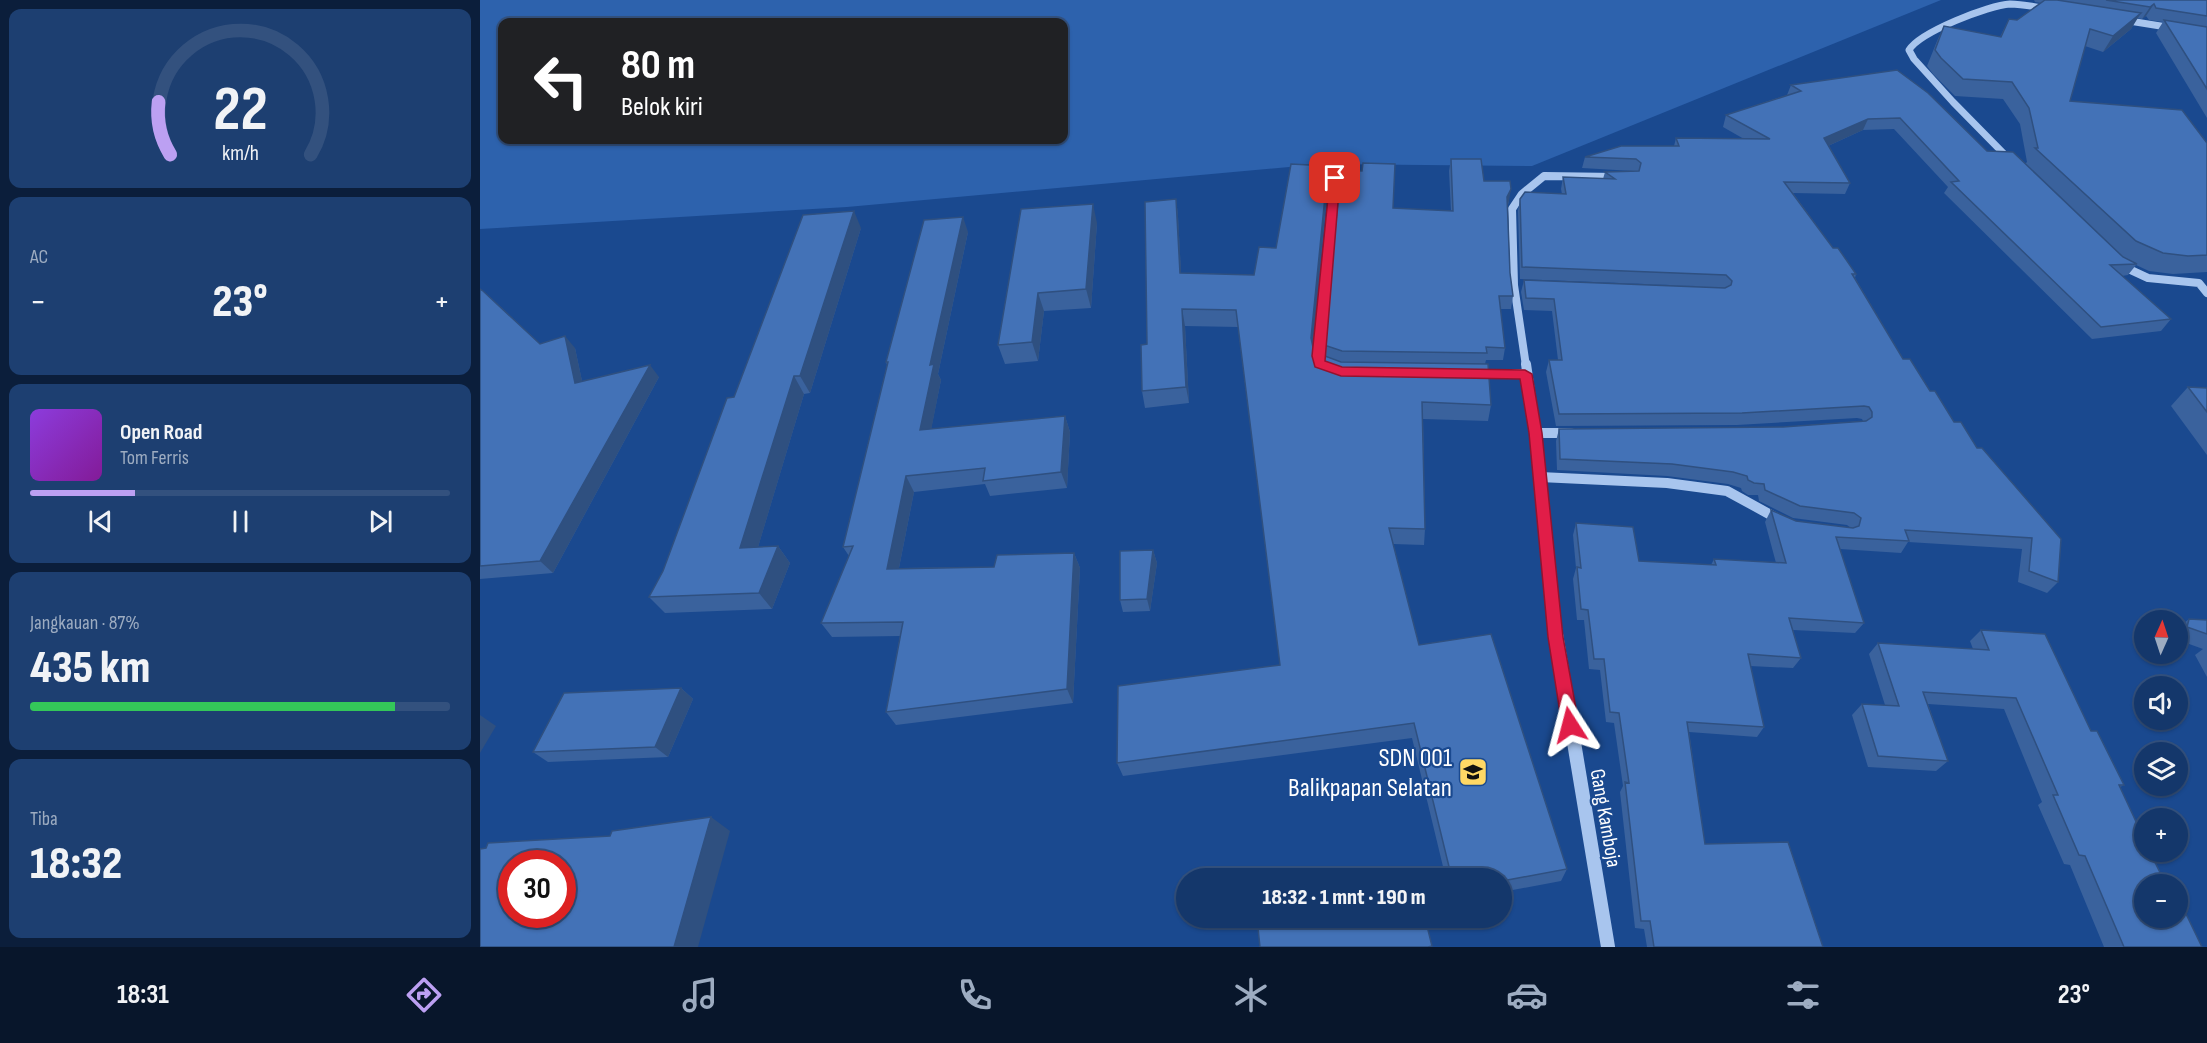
<!DOCTYPE html>
<html lang="id">
<meta charset="utf-8">
<style>
body{margin:0;font-family:"Sofia Sans Condensed",sans-serif;background:#1d3f71;color:#f1f3f6;height:100vh;display:flex;flex-direction:column;font-size:22px;white-space:nowrap}
*{box-sizing:border-box;margin:0}
p{font-size:20px;color:#9dacc1}
.icon{flex:none;width:33px;height:33px;fill:none;stroke:currentColor;stroke-width:2;stroke-linecap:round;stroke-linejoin:round}
.map{position:relative;flex:1;overflow:hidden}
.sheet{display:flex;flex-direction:column;gap:9px;padding:9px;background:#0b1e3b;width:480px}
.sheet>*{flex:none}
.guide{position:absolute;left:18px;top:18px;width:570px;height:126px;border-radius:12px;box-shadow:0 2px 4px #0004,0 0 0 2px #33517e;background:#202124;color:#fff;overflow:hidden}
.needle{width:39px;rotate:3deg}
.buttons{position:absolute;left:1654px;top:610px;display:grid;gap:12px}
.buttons a{display:grid;place-items:center;width:54px;height:54px;border-radius:50%;background:#14376b;box-shadow:0 2px 4px #0004,0 0 0 2px #33517e;font-size:30px}
.speed{position:absolute;left:18px;top:850px;display:flex;gap:12px;font-size:30px;font-weight:700;text-align:center}
.speed>*{display:grid;place-content:center;width:78px;height:78px;border-radius:50%;background:#14376b;box-shadow:0 2px 4px #0004,0 0 0 2px #33517e;line-height:1}
.speed .limit{border:9px solid #d22;background:#fff;color:#111}
.pin{position:absolute;display:grid;place-items:center;width:51px;height:51px;color:#fff;margin:-26px;border-radius:12px;box-shadow:0 3px 9px #0006}
.me{position:absolute;width:66px;margin:-33px;rotate:351deg;stroke-linejoin:round;filter:drop-shadow(0 0 4px #0008)}
.turn{display:flex;align-items:center;gap:21px;height:126px;padding:0 24px;font-size:27px}
.turn .icon{width:78px;height:78px;stroke-width:2.5}
.turn b{display:block;font-size:42px;line-height:51px}
.big{font-size:45px;font-weight:800;line-height:1.1}
.sheet .tile{flex:1;display:flex;flex-direction:column;justify-content:center;gap:9px;min-width:0;padding:0 21px;border-radius:12px;background:#1d3f71}
.sheet .dial{align-items:center;gap:0}
.dial svg{height:156px;overflow:visible;fill:none;stroke:#33517e;stroke-width:7;stroke-linecap:round;text-anchor:middle}
.dial text{fill:#f1f3f6;stroke:none}
.song{display:flex;align-items:center;gap:18px}
.cover{width:72px;height:72px;border-radius:9px;background:linear-gradient(135deg,hsl(270 70% 55%),hsl(290 70% 35%))}
.played{height:6px;border-radius:3px;background:linear-gradient(90deg,#bca0f2 25%,#33517e 25%)}
.keys{display:flex;justify-content:space-around;direction:ltr}
.heat{display:flex;justify-content:space-between;align-items:center;font-size:33px;direction:ltr}
.charge{height:9px;border-radius:4px;background:linear-gradient(90deg,#34c759 87%,#33517e 0)}
.trip{position:absolute;left:696px;top:868px;width:336px;height:60px;border-radius:30px;background:#14376b;box-shadow:0 2px 4px #0004,0 0 0 2px #33517e;font-weight:800;line-height:60px;text-align:center}
.tabs{display:flex;height:96px;justify-content:space-around;align-items:center;background:#08162b;color:#9dacc1}
.tabs .icon{width:42px;height:42px}
.tabs .on{color:#bca0f2}
.tabs b{font-size:27px;color:#f1f3f6}
main{display:flex;flex:1;min-height:0}
.map>svg:first-child{display:block}
</style>
<main>
<section class="sheet">
<div class="tile dial"><svg viewBox="0 0 100 80">
<path d="M14 69A42 42 0 1 1 86 69"/>
<path d="M14 69A42 42 0 0 1 8 42" stroke="#bca0f2"/>
<text x="50" y="56" font-size="32" font-weight="700">22</text>
<text x="50" y="72" font-size="11">km/h</text>
</svg></div>
<div class="tile"><p>AC</p>
<div class="heat"><a>−</a><b class="big">23°</b><a>+</a></div>
</div>
<div class="tile">
<div class="song"><i class="cover"></i><div><b>Open Road</b><p>Tom Ferris</p></div></div>
<div class="played"></div>
<div class="keys"><svg class="icon" aria-label="previous" viewBox="0 0 24 24"><path d="M18 5L8 12l10 7zM5 5v14"/></svg><svg class="icon" aria-label="pause" viewBox="0 0 24 24"><path d="M8 5v14M16 5v14"/></svg><svg class="icon" aria-label="next" viewBox="0 0 24 24"><path d="M6 5l10 7-10 7zM19 5v14"/></svg></div>
</div>
<div class="tile"><p>Jangkauan · 87%</p><b class="big">435 km</b><div class="charge"></div></div>
<div class="tile"><p>Tiba</p><b class="big">18:32</b></div>
</section>
<div class="map">
<svg width="1727" height="947" viewBox="0 0 1727 947">
<rect width="100%" height="100%" fill="#1a498f"/>
<!-- green -->
<path fill="#2d62ad" fill-rule="evenodd" d="M 0,0 L 1461,0 L 1052,166 L 842,164 L 367,207 L 0,229 ZM 22,22 L 584,22 L 584,140 L 22,140 Z"/>
<g fill="none" stroke-linecap="round" stroke-linejoin="round">
<!-- minor-far3 -->
<g stroke="#a8c5ee" stroke-width="7">
<polyline points="1643,20 1693,28"/>
<path d="M 1531,161 L 1473,102 L 1434,59 L 1429,50 C 1440,32 1509,5 1530,4 C 1543,4 1556,7 1568,9"/>
</g>
<!-- minor-far2 -->
<g stroke="#a8c5ee" stroke-width="8">
<polyline points="1640,265 1668,278 1719,283 1727,293"/>
<polyline points="842,365 839,364 838,356 855,178"/>
<polyline points="1046,366 1034,285 1032,209 1042,194 1064,176 1137,177"/>
</g>
<!-- minor-far1 -->
<g stroke="#a8c5ee" stroke-width="10">
<polyline points="1046,364 1056,433 1075,623"/>
<polyline points="995,374 1045,374"/>
<polyline points="1056,433 1091,433"/>
<polyline points="1060,477 1187,483 1247,491 1300,520"/>
</g>
<!-- minor -->
<polyline stroke="#a8c5ee" stroke-width="14" points="1074,622 1128,947"/>
</g>
<!-- wall -->
<g fill="#3a629d">
<polygon points="1554,0 1727,0 1727,118 1676,33 1683,22 1669,20 1666,16 1662,19 1657,18 1651,29 1623,52 1605,46 1590,101 1727,143 1727,272 1693,274 1669,271 1656,265 1648,275 1642,276 1691,319 1681,331 1612,339 1464,193 1468,187 1414,129 1383,130 1348,146 1370,183 1365,194 1313,193 1353,248 1376,274 1375,278 1423,359 1474,422 1481,422 1578,582 1567,593 1538,582 1542,549 1428,542 1421,553 1360,549 1384,623 1375,633 1313,630 1321,658 1313,668 1270,666 1284,727 1277,737 1209,732 1225,844 1343,947 1167,947 1164,929 1155,928 1140,792 1143,786 1134,723 1126,722 1120,670 1109,669 1104,620 1097,620 1093,579 1096,568 1093,535 1096,523 1159,561 1231,565 1234,559 1296,563 1285,522 1291,510 1316,521 1371,528 1367,525 1313,518 1279,501 1278,495 1268,495 1262,491 1261,488 1248,484 1187,476 1077,470 1076,441 1079,429 1303,427 1383,421 1382,419 1377,418 1257,425 1076,426 1066,372 1069,360 1078,360 1072,311 1044,310 1041,292 1044,280 1242,287 1241,287 1040,279 1038,211 1040,199 1082,194 1081,189 1083,177 1123,179 1125,172 1153,171 1102,168 1105,157 1194,146 1196,138 1264,139 1243,127 1246,115 1307,95 1311,85 1417,70 1507,151 1545,164 1547,162 1540,124 1523,99 1475,96 1453,74 1447,66 1457,41 1464,26 1520,37 1529,19 1537,20 1561,3 1555,2"/>
<polygon points="971,159 1004,181 1029,201 1028,205 1030,273 1033,296 1031,309 1020,309 1025,348 1023,360 1006,360 1005,364 1011,405 1008,421 943,419 945,529 944,545 913,544 939,645 1087,869 1081,881 1022,892 1022,879 966,879 932,738 643,776 637,763 800,665 758,327 705,326 709,403 665,408 662,391 667,344 696,199 698,216 701,273 774,275 796,248 848,166 848,182 833,346 834,352 845,356 844,345 882,171 913,208 971,211 969,171"/>
<polygon points="541,209 617,223 611,308 564,311 558,361 525,364 518,345"/>
<polygon points="381,228 330,393 324,394 278,547 298,546 310,563 292,609 185,613 169,597 183,571 254,397"/>
<polygon points="488,232 458,374 461,380 451,429 585,416 590,432 587,488 510,496 505,484 434,492 419,568 514,567 594,553 600,568 593,703 416,725 406,712 420,636 352,637 341,623 369,556 363,547 407,365 406,362"/>
<polygon points="0,289 60,344 95,348 102,381 179,377 73,573 0,579"/>
<polygon points="1708,387 1727,388 1727,455 1691,406"/>
<polygon points="673,550 677,563 670,611 643,612 640,600"/>
<polygon points="1709,619 1727,620 1727,677 1715,655 1723,649 1698,640 1698,628"/>
<polygon points="1501,630 1611,731 1644,785 1640,787 1700,914 1722,947 1624,947 1590,865 1584,864 1558,805 1562,802 1524,709 1448,704 1468,761 1456,771 1388,767 1372,715 1382,704 1405,705 1389,654 1398,643 1493,649 1490,641"/>
<polygon points="201,688 213,699 188,757 68,762 53,752"/>
</g>
<!-- shaded-wall -->
<g fill="#2f5080">
<polygon points="1674,4 1666,16 1662,19 1670,7"/>
<polygon points="1661,13 1651,29 1623,52 1633,36"/>
<polygon points="1388,119 1383,130 1339,150 1344,138"/>
<polygon points="848,166 848,182 832,355 831,338"/>
<polygon points="1031,189 1029,201 1026,209 1027,197"/>
<polygon points="696,199 698,216 702,290 700,273"/>
<polygon points="613,204 617,223 611,308 606,289"/>
<polygon points="374,211 381,228 330,393 320,376"/>
<polygon points="483,217 488,232 458,374 461,380 448,446 440,430 450,365"/>
<polygon points="558,293 564,311 558,361 552,342"/>
<polygon points="702,309 705,326 709,403 706,387"/>
<polygon points="85,336 95,348 105,395 95,383"/>
<polygon points="170,365 179,377 73,573 60,561"/>
<polygon points="314,376 324,394 273,564 260,548"/>
<polygon points="585,416 590,432 587,488 581,472"/>
<polygon points="426,476 434,492 416,583 407,569"/>
<polygon points="298,546 310,563 292,609 279,593"/>
<polygon points="673,550 677,563 670,611 667,599"/>
<polygon points="594,553 600,568 593,703 587,689"/>
<polygon points="201,688 213,699 188,757 175,747"/>
<polygon points="0,715 16,726 0,753"/>
<polygon points="231,817 250,831 218,947 194,947"/>
</g>
<!-- building -->
<g fill="#4372b7" stroke="#2f5080" stroke-width="1.5" fill-rule="evenodd">
<polygon points="1565,0 1577,0 1661,13 1633,36 1610,29 1590,101 1702,110 1727,143 1727,255 1708,256 1683,253 1656,241 1555,148 1558,148 1549,108 1532,82 1483,79 1461,58 1455,50 1464,26 1521,37 1529,19 1537,20"/>
<polygon points="1626,0 1727,0 1727,16 1676,8 1674,4 1670,7"/>
<polygon points="1684,20 1727,27 1727,89"/>
<polygon points="1417,70 1448,93 1507,151 1533,152 1643,257 1657,264 1630,265 1691,319 1621,327 1471,182 1479,181 1420,118 1388,119 1344,138 1370,183 1304,182 1353,248 1358,248 1376,274 1372,274 1423,359 1430,359 1450,391 1455,391 1474,422 1481,422 1497,448 1502,448 1581,539 1578,582 1549,571 1552,538 1425,530 1429,541 1356,537 1384,623 1309,618 1321,658 1268,654 1284,727 1207,722 1225,844 1308,842 1343,947 1174,947 1170,921 1161,921 1145,782 1149,783 1139,713 1130,712 1124,659 1114,659 1108,610 1101,609 1097,567 1101,568 1096,523 1153,527 1159,561 1236,565 1234,559 1306,563 1291,510 1316,521 1373,528 1379,526 1381,518 1374,513 1320,506 1285,490 1284,484 1274,483 1268,480 1267,476 1253,472 1192,464 1080,459 1079,429 1303,427 1386,421 1392,417 1392,412 1389,407 1384,406 1262,413 1079,414 1069,360 1082,360 1074,299 1046,298 1044,280 1245,288 1251,285 1252,281 1246,275 1042,267 1040,199 1045,192 1086,194 1083,177 1135,179 1125,172 1159,171 1161,163 1156,159 1105,157 1141,146 1199,146 1196,138 1290,139 1246,115 1321,91 1311,85"/>
<polygon points="971,159 1001,159 1004,181 1030,181 1031,189 1027,197 1030,273 1033,296 1019,296 1025,348 1006,347 1007,353 862,351 844,345 861,170 882,171 883,163 915,164 913,208 973,211"/>
<polygon points="811,164 848,166 831,338 834,352 861,362 1008,364 1011,405 942,402 945,529 909,528 939,645 1011,634 1087,869 1022,881 1022,879 972,879 934,723 637,763 638,686 800,665 756,310 702,309 706,387 662,391 661,345 667,344 665,202 696,199 700,273 774,275 779,247 796,248"/>
<polygon points="613,204 606,289 558,293 552,342 518,345 541,209"/>
<polygon points="374,211 320,376 314,376 260,548 298,546 279,593 169,597 183,571 247,398 254,397 323,215"/>
<polygon points="483,217 450,365 454,364 440,430 585,416 581,472 503,481 505,468 426,476 407,569 514,567 517,555 594,553 587,689 406,712 423,622 341,623 373,546 363,547 408,362 406,362 444,220"/>
<polygon points="0,289 3,291 60,344 85,336 95,383 170,365 60,561 0,566"/>
<polygon points="1708,387 1727,388 1727,412"/>
<polygon points="673,550 667,599 640,600 640,551"/>
<polygon points="1709,619 1727,620 1727,634 1707,627"/>
<polygon points="1501,630 1565,634 1611,731 1617,731 1644,785 1639,785 1665,841 1665,852 1670,852 1686,885 1665,885 1665,918 1698,918 1698,910 1700,914 1706,914 1722,947 1644,947 1605,856 1599,855 1573,795 1578,795 1536,698 1443,692 1468,761 1398,756 1382,704 1419,706 1398,643 1509,650"/>
<polygon points="201,688 175,747 53,752 84,693"/>
<path d="M 231,817 L 194,947 L 0,947 L 0,849 L 6,848 L 8,843 L 130,836 L 132,831 ZM 32,864 L 82,864 L 82,915 L 32,915 Z"/>
<polygon points="780,918 945,918 952,946 948,947 780,947 777,919"/>
</g>
<!-- route -->
<polygon fill="#e11d48" stroke="#92132f" stroke-width="1.5" points="855,175 860,178 845,361 862,367 1045,370 1052,374 1062,433 1083,637 1099,725 1096,731 1090,733 1084,731 1082,725 1068,637 1049,433 1040,379 861,376 835,367 832,356 850,178"/>
<!-- icons -->
<defs>
<g id="school-square" transform="scale(1.5)"><rect x="-9" y="-9" width="18" height="18" rx="4" fill="#ffd865" stroke="#1a498f"/><path d="M0-5L7-2L0 1L-7-2ZM-4 1L0 2.5L4 1V4Q0 6-4 4Z" fill="#111"/></g>
</defs>
<g fill-rule="evenodd">
<use href="#school-square" x="993" y="772"/>
</g>
<g text-anchor="middle" stroke-width="4.5" stroke-linejoin="round" paint-order="stroke">
<!-- street labels -->
<g font-size="21" fill="#fff" stroke="#1a498f">
<text transform="translate(1126 818) rotate(80)" y="7">Gang Kamboja</text>
</g>
<!-- near-poi labels -->
<g font-size="26" fill="#fff" stroke="#1a498f" text-anchor="end">
<text x="972" y="766">SDN 001<tspan x="972" dy="30">Balikpapan Selatan</tspan></text>
</g>
</g>
</svg>
<div class="buttons">
<a><svg class="needle" viewBox="-14 -14 28 28"><path d="M0-13l5 13h-10z" fill="#e53935"/><path d="M0 13l5-13h-10z" fill="#9dacc1"/></svg></a>
<a><svg class="icon" aria-label="sound" viewBox="0 0 24 24"><path d="M4 9h4l5-4v14l-5-4H4zM17 9q2 3 0 6"/></svg></a>
<a><svg class="icon" aria-label="layers" viewBox="0 0 24 24"><path d="M12 4l9 5-9 5-9-5zM3 14l9 5 9-5"/></svg></a>
<a>+</a>
<a>−</a>
</div>
<div class="speed"><div class="limit">30</div></div>
<div class="pin" style="left:855px;top:178px;background:#d93025"><svg class="icon" aria-label="arrive" viewBox="0 0 24 24"><path d="M6 21V4h12l-3 4 3 4H6"/></svg></div>
<svg class="me" style="left:1090px;top:725px" viewBox="-20 -20 40 40"><path d="M0-17L14 15 0 8-14 15z" fill="#e11d48" stroke="#fff" stroke-width="4"/></svg>
<div class="trip">18:32 · 1 mnt · 190 m</div>
<div class="guide">
<div class="turn"><svg class="icon" aria-label="left" viewBox="0 0 24 24"><path d="M17 20v-9H6M10 6l-5 5 5 5"/></svg><div><b>80 m</b>Belok kiri</div></div>
</div>
</div>
</main>
<nav class="tabs">
<b>18:31</b>
<svg class="icon on" aria-label="directions" viewBox="0 0 24 24"><path d="M12 3l9 9-9 9-9-9zM9 14v-3h6M13 9l2 2-2 2"/></svg>
<svg class="icon" aria-label="music" viewBox="0 0 24 24"><path d="M9 18V5l10-2v13"/><circle cx="6" cy="18" r="3"/><circle cx="16" cy="16" r="3"/></svg>
<svg class="icon" aria-label="phone" viewBox="0 0 24 24"><path d="M5 4h4l2 5-3 2q2 4 5 5l2-3 5 2v4C11 20 4 13 5 4z"/></svg>
<svg class="icon" aria-label="climate" viewBox="0 0 24 24"><path d="M12 3v18M4 7l16 10M4 17L20 7"/></svg>
<svg class="icon" aria-label="car" viewBox="0 0 24 24"><path d="M5 17H2v-5l4-1 3-4h7l3 4 3 1v5h-3M9 17h6M6 11h13"/><circle cx="7" cy="17" r="2"/><circle cx="17" cy="17" r="2"/></svg>
<svg class="icon" aria-label="filters" viewBox="0 0 24 24"><path d="M4 7h16M4 17h16"/><circle cx="9" cy="7" r="2"/><circle cx="15" cy="17" r="2"/></svg>
<b>23°</b>
</nav>
